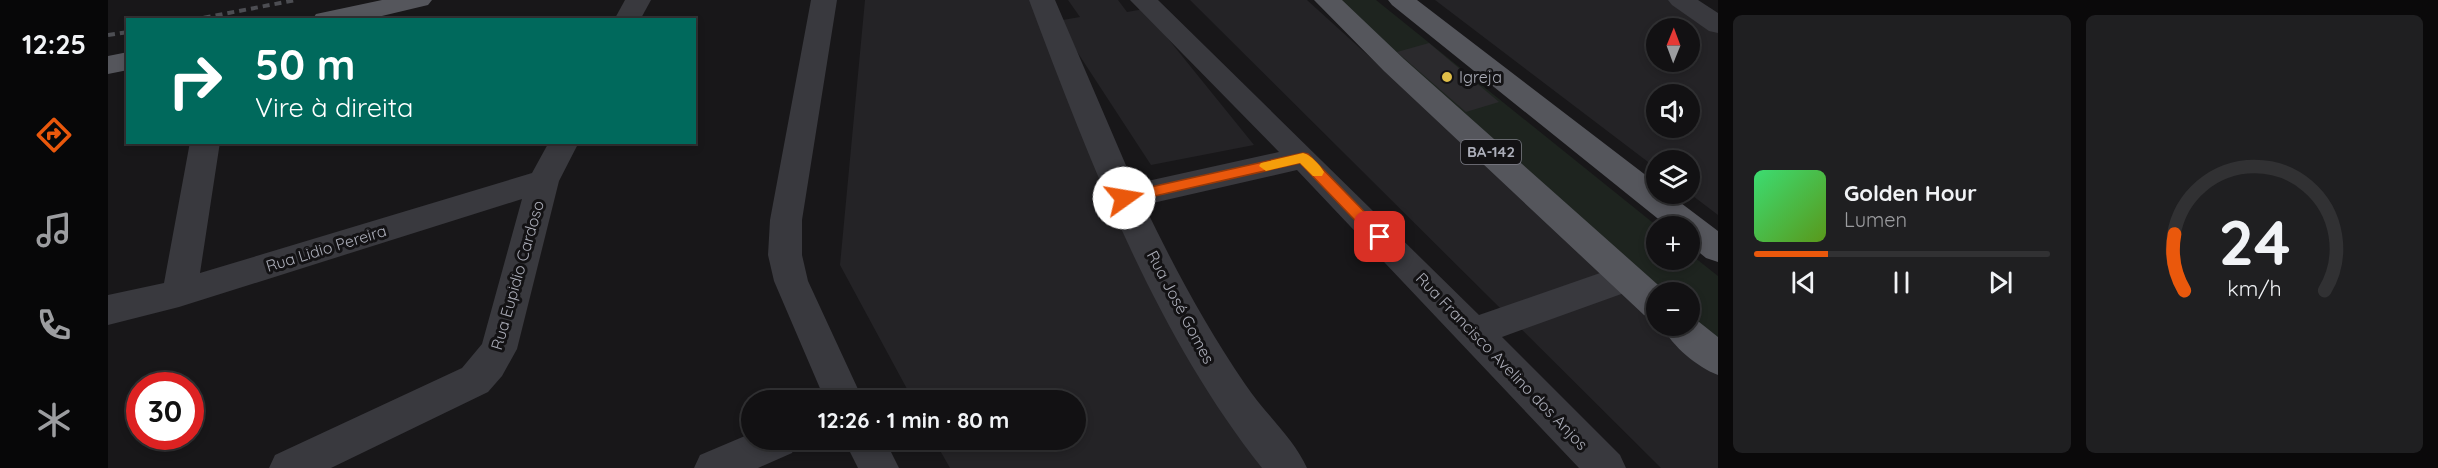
<!DOCTYPE html>
<html lang="pt">
<meta charset="utf-8">
<style>
body{margin:0;font-family:Quicksand,sans-serif;background:#1f1f21;color:#f1f3f6;height:100vh;display:flex;flex-direction:column;font-size:22px;white-space:nowrap}
*{box-sizing:border-box;margin:0}
p{font-size:20px;color:#9c9da0}
.icon{flex:none;width:33px;height:33px;fill:none;stroke:currentColor;stroke-width:2;stroke-linecap:round;stroke-linejoin:round}
.map{position:relative;flex:1;overflow:hidden}
.drawer{display:flex;flex-direction:column;gap:15px;padding:15px;background:#0a090a;width:720px}
.drawer>*{flex:none}
.top-card{position:absolute;left:18px;top:18px;width:570px;height:126px;border-radius:0px;box-shadow:0 3px 9px #0003,0 0 0 2px #313133;background:#00695c;color:#fff;overflow:hidden}
.needle{width:39px;rotate:1deg}
.fabs{position:absolute;left:1538px;top:18px;display:grid;gap:12px}
.fabs a{display:grid;place-items:center;width:54px;height:54px;border-radius:50%;background:#121113;box-shadow:0 3px 9px #0003,0 0 0 2px #313133;font-size:30px}
.speed{position:absolute;left:18px;top:372px;display:flex;gap:12px;font-size:30px;font-weight:700;text-align:center}
.speed>*{display:grid;place-content:center;width:78px;height:78px;border-radius:50%;background:#121113;box-shadow:0 3px 9px #0003,0 0 0 2px #313133;line-height:1}
.speed .limit{border:9px solid #d22;background:#fff;color:#111}
.pin{position:absolute;display:grid;place-items:center;width:51px;height:51px;color:#fff;margin:-26px;border-radius:12px;box-shadow:0 3px 9px #0006}
.me{position:absolute;width:66px;margin:-33px;rotate:77deg;stroke-linejoin:round;filter:drop-shadow(0 0 4px #0008)}
.turn{display:flex;align-items:center;gap:21px;height:126px;padding:0 30px;font-size:27px}
.turn .icon{width:78px;height:78px;stroke-width:2.5}
.turn b{display:block;font-size:42px;line-height:51px}
.drawer .card{flex:1;display:flex;flex-direction:column;justify-content:center;gap:9px;min-width:0;padding:0 21px;border-radius:9px;background:#1f1f21}
.drawer .dial{align-items:center;gap:0}
.dial svg{height:156px;overflow:visible;fill:none;stroke:#313133;stroke-width:7;stroke-linecap:round;text-anchor:middle}
.dial text{fill:#f1f3f6;stroke:none}
.song{display:flex;align-items:center;gap:18px}
.cover{width:72px;height:72px;border-radius:9px;background:linear-gradient(135deg,hsl(140 70% 55%),hsl(90 70% 35%))}
.played{height:6px;border-radius:3px;background:linear-gradient(90deg,#ea580c 25%,#313133 25%)}
.keys{display:flex;justify-content:space-around;direction:ltr}
.drawer .tiles{flex:1;display:grid;gap:15px;grid-template-columns:repeat(2,1fr)}
.trip{position:absolute;left:633px;top:390px;width:345px;height:60px;border-radius:30px;background:#121113;box-shadow:0 3px 9px #0003,0 0 0 2px #313133;font-weight:700;line-height:60px;text-align:center}
main{display:flex;flex:1;min-height:0}
.menu{display:flex;flex-direction:column;width:108px;justify-content:space-around;align-items:center;background:#070708;color:#9c9da0}
.menu .icon{width:42px;height:42px}
.menu .on{color:#ea580c}
.menu b{font-size:27px;color:#f1f3f6}
.map>svg:first-child{display:block}
</style>
<main>
<nav class="menu">
<b>12:25</b>
<svg class="icon on" aria-label="directions" viewBox="0 0 24 24"><path d="M12 3l9 9-9 9-9-9zM9 14v-3h6M13 9l2 2-2 2"/></svg>
<svg class="icon" aria-label="music" viewBox="0 0 24 24"><path d="M9 18V5l10-2v13"/><circle cx="6" cy="18" r="3"/><circle cx="16" cy="16" r="3"/></svg>
<svg class="icon" aria-label="phone" viewBox="0 0 24 24"><path d="M5 4h4l2 5-3 2q2 4 5 5l2-3 5 2v4C11 20 4 13 5 4z"/></svg>
<svg class="icon" aria-label="climate" viewBox="0 0 24 24"><path d="M12 3v18M4 7l16 10M4 17L20 7"/></svg>
</nav>
<div class="map">
<svg width="1610" height="468" viewBox="0 0 1610 468">
<rect width="100%" height="100%" fill="#181719"/>
<!-- built -->
<g fill="#242326" fill-rule="evenodd">
<polygon points="757,0 930,0 1168,468 842,468 826,440 968,440 968,400 805,400 732,265"/>
<polygon points="960,0 1010,0 1019,12 1036,9 1146,145 1043,165 949,21 972,17"/>
<polygon points="1082,0 1199,0 1548,317 1548,326 1557,326 1610,373 1610,468 1553,468"/>
<path d="M 1327,0 L 1568,0 L 1610,28 L 1610,215 L 1581,193 L 1581,160 L 1548,160 L 1548,168 ZM 1548,28 L 1581,28 L 1581,62 L 1548,62 ZM 1548,94 L 1581,94 L 1581,128 L 1548,128 Z"/>
</g>
<!-- green -->
<polygon fill="#1e241f" points="1227,0 1268,0 1549,226 1548,260 1581,260 1581,253 1610,276 1610,342 1581,316 1581,292 1555,292"/>
<!-- building -->
<polygon fill="#2b2a2d" points="1321,43 1391,102 1358,112 1289,52"/>
<g fill="none" stroke-linecap="round" stroke-linejoin="round">
<!-- minor -->
<g fill="#39393e" fill-rule="evenodd">
<polygon points="517,0 543,0 532,20 506,20"/>
<polygon points="703,0 729,0 694,220 694,255 700,281 755,400 717,400 666,281 660,255 662,220"/>
<path d="M 921,0 L 947,0 L 1026,184 L 1171,152 L 1022,0 L 1050,0 L 1371,315 L 1518,264 L 1530,268 L 1535,278 L 1530,288 L 1394,337 L 1512,455 L 1518,468 L 1471,468 L 1189,170 L 1036,205 C 1066,267 1098,327 1137,384 C 1156,413 1185,437 1199,468 L 1154,468 C 1047,333 981,160 921,0 Z"/>
<polygon points="1560,0 1590,0 1610,13 1610,33 1601,31 1564,5"/>
<polygon points="82,142 112,142 92,273 424,173 441,142 471,142 451,181 409,349 394,376 380,392 223,468 161,468 167,455 354,368 374,344 414,199 71,307 0,325 0,295 56,283"/>
<polygon points="644,433 644,440 690,440 684,453 650,468 586,468 592,455"/>
<polygon points="736,440 777,440 791,468 750,468"/>
</g>
<!-- major -->
<g fill="#55565c" fill-rule="evenodd">
<polygon points="274,0 324,0 320,5 257,20 204,20 208,14"/>
<polygon points="1206,0 1234,0 1296,59 1558,292 1548,292 1548,319 1536,315 1276,71"/>
<polygon points="1280,0 1309,0 1548,183 1548,194 1561,194 1610,231 1610,262 1598,258 1581,244 1581,226 1559,226 1284,5"/>
<polygon points="20,52 20,70 0,74 0,56"/>
<path d="M 1581,314 L 1610,337 L 1610,375 C 1589,367 1564,346 1554,326 L 1581,326 Z"/>
</g>
<!-- rail -->
<g stroke="#4c4d52" stroke-width="4" stroke-dasharray="7 5" stroke-linecap="butt">
<polyline points="84,20 188,0"/>
<polyline points="0,35 20,32"/>
</g>
</g>
<!-- route -->
<polygon fill="#ea580c" stroke="#983908" stroke-width="1.5" points="1195,153 1200,154 1277,233 1279,237 1277,241 1267,241 1192,163 1016,203 1009,198 1016,193"/>
<!-- slow -->
<path fill="#f59e0b" d="M 1195,153 C 1203,155 1212,165 1216,172 L 1214,176 L 1205,176 L 1192,163 L 1158,171 L 1151,166 L 1153,163 Z"/>
<!-- markers -->
<circle fill="#e0be48" stroke="#131214" stroke-width="2" cx="1339" cy="77" r="6"/>
<g text-anchor="middle" stroke-width="6" stroke-linejoin="round" paint-order="stroke">
<!-- shield labels -->
<rect fill="#131214" stroke="#7d7e87" stroke-width="1.5" x="1353" y="140" width="60" height="24" rx="4.5"/>
<g font-size="15" font-weight="bold" fill="#abadb8">
<text x="1383" y="157">BA-142</text>
</g>
<!-- poi labels -->
<g font-size="16" fill="#abadb8" stroke="#131214" text-anchor="start">
<text x="1351" y="83">Igreja</text>
</g>
<!-- street labels -->
<g font-size="16" fill="#abadb8" stroke="#131214">
<text transform="translate(218 248) rotate(-17)" y="6">Rua Lidio Pereira</text>
<text transform="translate(409 275) rotate(-74)" y="6">Rua Eupidio Cardoso</text>
<text transform="translate(1073 307) rotate(62)" y="6">Rua José Gomes</text>
<text transform="translate(1394 361) rotate(46)" y="6">Rua Francisco Avelino dos Anjos</text>
</g>
</g>
</svg>
<div class="fabs">
<a><svg class="needle" viewBox="-14 -14 28 28"><path d="M0-13l5 13h-10z" fill="#e53935"/><path d="M0 13l5-13h-10z" fill="#9c9da0"/></svg></a>
<a><svg class="icon" aria-label="sound" viewBox="0 0 24 24"><path d="M4 9h4l5-4v14l-5-4H4zM17 9q2 3 0 6"/></svg></a>
<a><svg class="icon" aria-label="layers" viewBox="0 0 24 24"><path d="M12 4l9 5-9 5-9-5zM3 14l9 5 9-5"/></svg></a>
<a>+</a>
<a>−</a>
</div>
<div class="speed"><div class="limit">30</div></div>
<div class="pin" style="left:1272px;top:237px;background:#d93025"><svg class="icon" aria-label="arrive" viewBox="0 0 24 24"><path d="M6 21V4h12l-3 4 3 4H6"/></svg></div>
<svg class="me" style="left:1016px;top:198px" viewBox="-20 -20 40 40"><circle r="19" fill="#fff"/><path d="M0-13L10 11 0 6-10 11z" fill="#ea580c"/></svg>
<div class="trip">12:26 · 1 min · 80 m</div>
<div class="top-card">
<div class="turn"><svg class="icon" aria-label="right" viewBox="0 0 24 24"><path d="M7 20v-9h11M14 6l5 5-5 5"/></svg><div><b>50 m</b>Vire à direita</div></div>
</div>
</div>
<section class="drawer">
<div class="tiles">
<div class="card">
<div class="song"><i class="cover"></i><div><b>Golden Hour</b><p>Lumen</p></div></div>
<div class="played"></div>
<div class="keys"><svg class="icon" aria-label="previous" viewBox="0 0 24 24"><path d="M18 5L8 12l10 7zM5 5v14"/></svg><svg class="icon" aria-label="pause" viewBox="0 0 24 24"><path d="M8 5v14M16 5v14"/></svg><svg class="icon" aria-label="next" viewBox="0 0 24 24"><path d="M6 5l10 7-10 7zM19 5v14"/></svg></div>
</div>
<div class="card dial"><svg viewBox="0 0 100 80">
<path d="M14 69A42 42 0 1 1 86 69"/>
<path d="M14 69A42 42 0 0 1 9 40" stroke="#ea580c"/>
<text x="50" y="56" font-size="32" font-weight="700">24</text>
<text x="50" y="72" font-size="11">km/h</text>
</svg></div>
</div>
</section>
</main>
